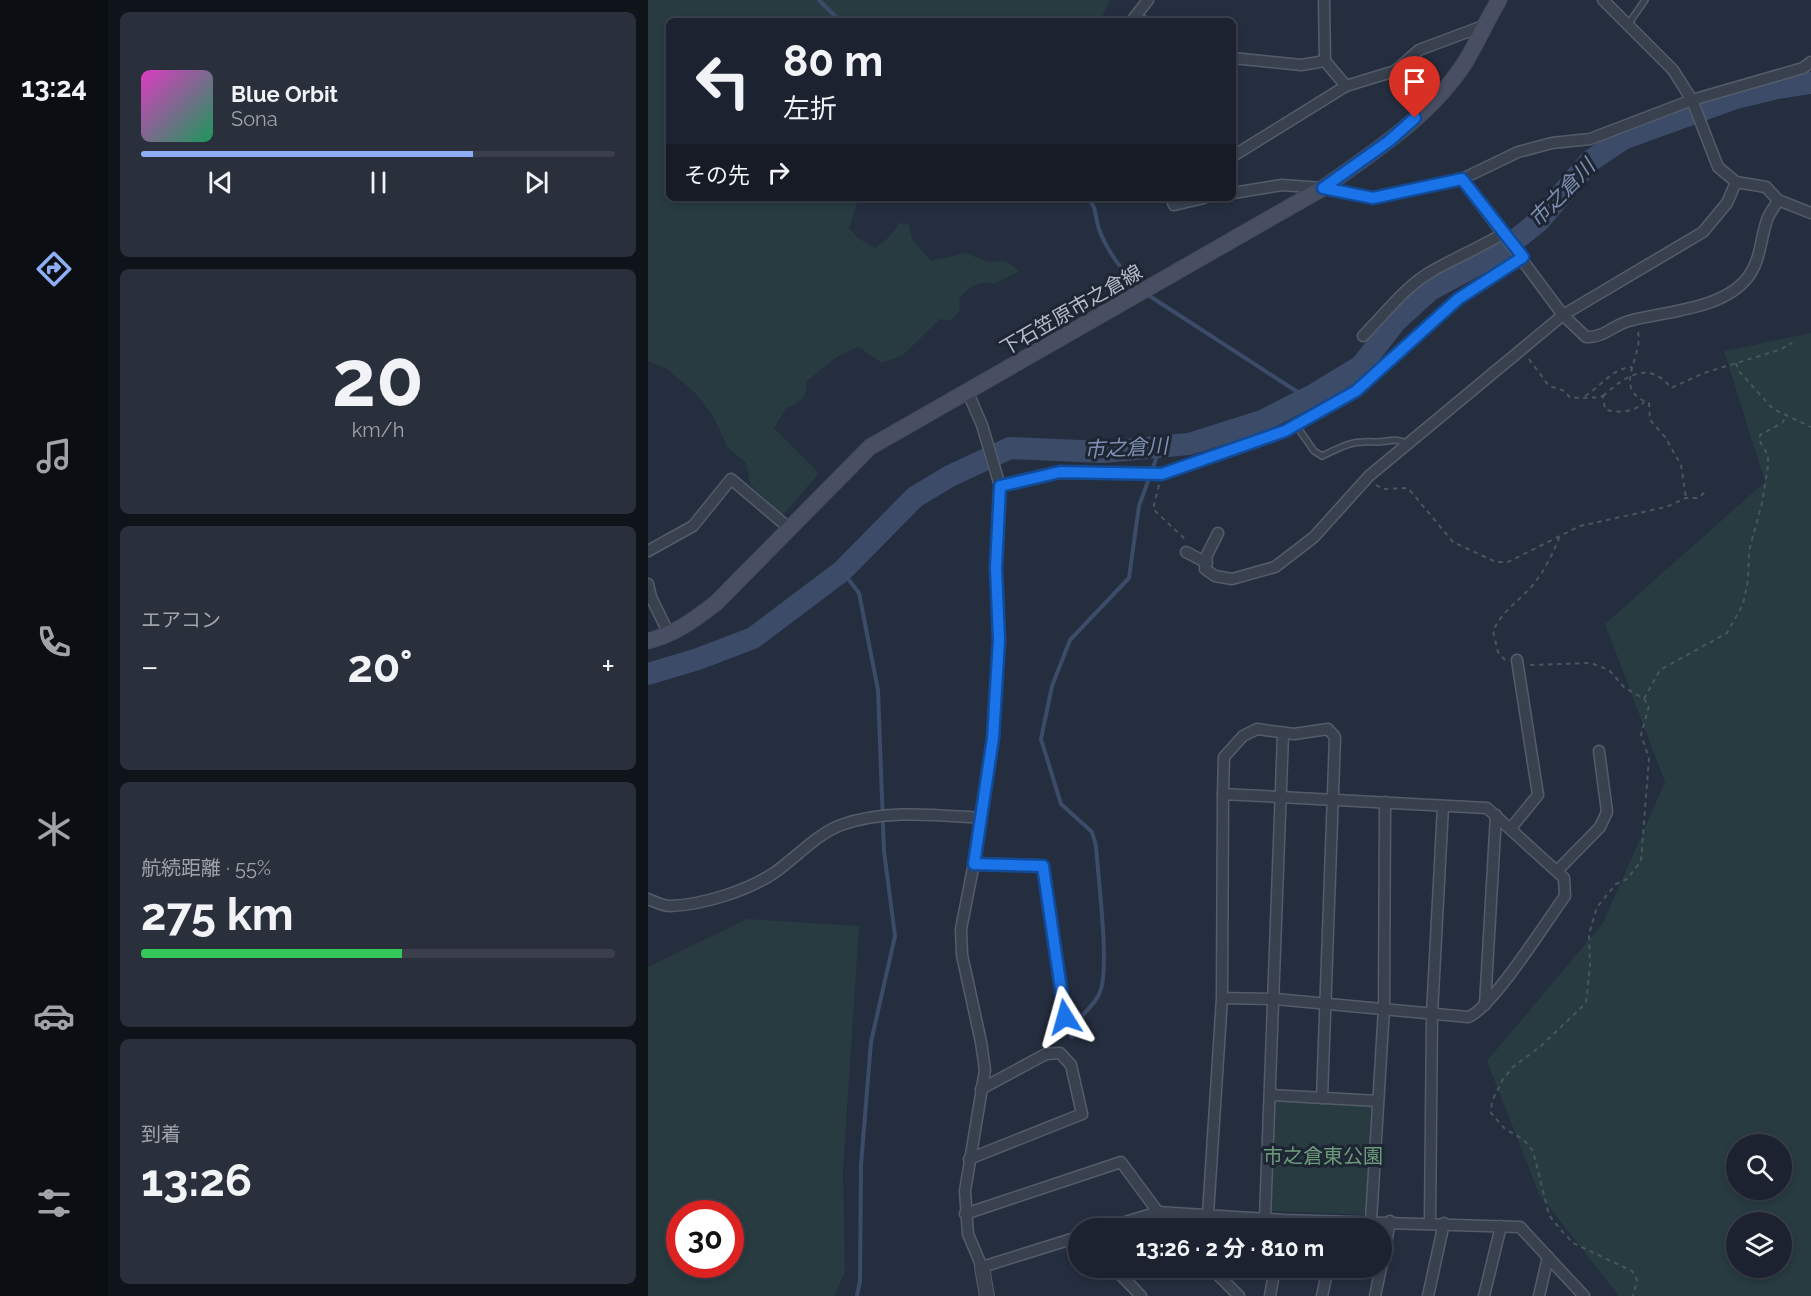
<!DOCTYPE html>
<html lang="ja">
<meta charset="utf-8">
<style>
body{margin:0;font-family:Raleway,"Noto Sans JP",sans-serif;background:#292f3b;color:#f1f3f6;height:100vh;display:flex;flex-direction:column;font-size:22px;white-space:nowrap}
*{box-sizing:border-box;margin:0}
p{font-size:20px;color:#a0a4aa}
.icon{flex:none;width:33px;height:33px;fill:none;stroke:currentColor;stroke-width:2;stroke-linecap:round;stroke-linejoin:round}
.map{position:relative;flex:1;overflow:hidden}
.sheet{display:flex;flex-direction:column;gap:12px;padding:12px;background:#0f131a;width:540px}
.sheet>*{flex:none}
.hud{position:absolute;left:18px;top:18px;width:570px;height:183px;border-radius:9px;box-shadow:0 3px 9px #0003,0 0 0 2px #3a3f4b;background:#1c222f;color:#f1f3f6;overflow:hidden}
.fabs{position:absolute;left:1078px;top:1134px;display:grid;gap:12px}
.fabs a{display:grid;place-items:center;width:66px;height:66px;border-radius:50%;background:#1c222f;box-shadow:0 3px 9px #0003,0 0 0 2px #3a3f4b;font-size:30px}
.speed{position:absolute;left:18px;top:1200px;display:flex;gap:12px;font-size:30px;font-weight:700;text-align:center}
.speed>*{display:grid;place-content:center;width:78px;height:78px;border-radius:50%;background:#1c222f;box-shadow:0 3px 9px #0003,0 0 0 2px #3a3f4b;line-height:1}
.speed .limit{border:9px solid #d22;background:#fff;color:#111}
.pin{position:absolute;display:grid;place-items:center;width:51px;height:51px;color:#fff;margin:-62px -26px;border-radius:50% 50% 50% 0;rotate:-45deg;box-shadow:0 0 6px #0007}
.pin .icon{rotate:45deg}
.me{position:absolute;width:66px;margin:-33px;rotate:352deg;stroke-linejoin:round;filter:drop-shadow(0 0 4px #0008)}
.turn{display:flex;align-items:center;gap:21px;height:126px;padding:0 18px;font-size:27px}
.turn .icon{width:78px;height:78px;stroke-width:2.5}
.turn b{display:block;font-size:42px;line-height:51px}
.then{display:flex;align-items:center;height:57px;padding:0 18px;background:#0003;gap:12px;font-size:22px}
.big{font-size:45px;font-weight:700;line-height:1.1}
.sheet .widget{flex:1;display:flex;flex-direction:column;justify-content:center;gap:9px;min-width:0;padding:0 21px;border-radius:9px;background:#292f3b}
.sheet .dial{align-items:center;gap:0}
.dial b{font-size:78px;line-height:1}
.song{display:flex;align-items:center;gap:18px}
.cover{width:72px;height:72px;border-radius:9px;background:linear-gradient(135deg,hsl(310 70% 55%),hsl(150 70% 35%))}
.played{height:6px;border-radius:3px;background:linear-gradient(90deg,#8eaff6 70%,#3a3f4b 70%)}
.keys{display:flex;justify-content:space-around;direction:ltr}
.heat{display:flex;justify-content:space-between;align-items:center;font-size:33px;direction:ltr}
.charge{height:9px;border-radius:4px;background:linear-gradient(90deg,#34c759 55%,#3a3f4b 0)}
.trip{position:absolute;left:420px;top:1218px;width:324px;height:60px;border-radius:30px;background:#1c222f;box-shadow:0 3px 9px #0003,0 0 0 2px #3a3f4b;font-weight:700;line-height:60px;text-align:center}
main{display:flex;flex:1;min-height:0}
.tab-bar{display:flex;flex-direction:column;width:108px;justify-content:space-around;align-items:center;background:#0b0e13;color:#a0a4aa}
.tab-bar .icon{width:42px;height:42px}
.tab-bar .current{color:#8eaff6}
.tab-bar b{font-size:27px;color:#f1f3f6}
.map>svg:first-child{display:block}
</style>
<main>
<nav class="tab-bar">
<b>13:24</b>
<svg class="icon current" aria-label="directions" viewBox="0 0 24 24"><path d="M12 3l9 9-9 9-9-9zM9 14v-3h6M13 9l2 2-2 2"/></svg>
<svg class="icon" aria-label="music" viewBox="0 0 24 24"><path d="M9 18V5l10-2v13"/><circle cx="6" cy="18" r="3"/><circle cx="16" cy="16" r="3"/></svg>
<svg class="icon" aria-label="phone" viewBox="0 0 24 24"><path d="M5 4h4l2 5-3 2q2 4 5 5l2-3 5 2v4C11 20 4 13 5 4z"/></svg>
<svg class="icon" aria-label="climate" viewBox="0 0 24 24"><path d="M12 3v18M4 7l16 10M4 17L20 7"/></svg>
<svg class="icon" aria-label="car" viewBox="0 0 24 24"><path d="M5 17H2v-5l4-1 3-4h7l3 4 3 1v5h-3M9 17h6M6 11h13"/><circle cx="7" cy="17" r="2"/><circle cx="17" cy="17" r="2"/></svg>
<svg class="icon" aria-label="filters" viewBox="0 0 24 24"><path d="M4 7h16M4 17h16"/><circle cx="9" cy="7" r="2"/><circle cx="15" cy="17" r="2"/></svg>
</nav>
<section class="sheet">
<div class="widget">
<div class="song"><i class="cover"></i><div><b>Blue Orbit</b><p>Sona</p></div></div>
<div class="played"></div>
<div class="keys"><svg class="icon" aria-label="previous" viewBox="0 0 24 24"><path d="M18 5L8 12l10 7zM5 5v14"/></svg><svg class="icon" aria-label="pause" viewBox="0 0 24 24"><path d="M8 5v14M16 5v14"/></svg><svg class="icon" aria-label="next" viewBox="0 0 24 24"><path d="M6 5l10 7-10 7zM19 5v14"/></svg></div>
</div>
<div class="widget dial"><b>20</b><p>km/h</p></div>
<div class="widget"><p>エアコン</p>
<div class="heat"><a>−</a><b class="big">20°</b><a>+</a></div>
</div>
<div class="widget"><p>航続距離 · 55%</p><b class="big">275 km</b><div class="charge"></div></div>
<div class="widget"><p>到着</p><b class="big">13:26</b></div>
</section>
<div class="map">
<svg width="1163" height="1296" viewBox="0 0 1163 1296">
<rect width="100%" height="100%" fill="#252e3f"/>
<!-- green -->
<g fill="#273b40" fill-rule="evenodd">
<path d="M 0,0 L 462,0 L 452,21 L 21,21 L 21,198 L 211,198 L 201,228 L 210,238 L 227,248 L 239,239 L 252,223 L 261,224 L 264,239 L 283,261 L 317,253 L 341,262 L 357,261 L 372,271 L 346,284 C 332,280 321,287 312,297 L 311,312 L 302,321 L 292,319 L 254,356 L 234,363 L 210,347 L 187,358 L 159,381 C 159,397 153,403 138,408 L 126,428 L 171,473 L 134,516 L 102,484 L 98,463 L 80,448 L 65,416 L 47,393 L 19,369 L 0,361 Z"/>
<path d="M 1163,333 L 1163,1296 L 971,1296 L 891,1194 L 839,1061 L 955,923 L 1017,782 L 957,624 L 1117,482 L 1076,351 ZM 1089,1144 L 1134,1144 L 1134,1190 L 1089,1190 ZM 1089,1222 L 1134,1222 L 1134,1268 L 1089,1268 Z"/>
<path d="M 99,919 L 211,926 L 195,1171 L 197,1272 L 186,1296 L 0,1296 L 0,967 ZM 32,1214 L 82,1214 L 82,1264 L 32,1264 Z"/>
<polygon points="624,1100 730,1105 722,1215 623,1211"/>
</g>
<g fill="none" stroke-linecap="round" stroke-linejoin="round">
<!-- stream -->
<g stroke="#3b4b68" stroke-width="4">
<polyline points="171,0 192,21"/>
<path d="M 440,198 C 449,207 447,218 451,229 C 458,249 472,267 485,283"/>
<polyline points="500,295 659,398"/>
<polyline points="194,571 211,593 230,690 236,851 247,936 223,1042 213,1165 212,1281 209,1296"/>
<path d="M 424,1037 L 421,1032 C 429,1017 446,1008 452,992 C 462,967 450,878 448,846 L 444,832 L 413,804 L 393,739 L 404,686 L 422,640 L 481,578 L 491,506 L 512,448"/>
</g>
<!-- river -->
<polyline stroke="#3b4b68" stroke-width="22" points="0,674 50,659 105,638 194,571 267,497 302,476 362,448 455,452 541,444 614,421 667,394 713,366 748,321 782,290 851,253 890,222 942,161 975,139 1088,98 1129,88 1163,83"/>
<!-- service casing -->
<g stroke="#545c6a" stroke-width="8">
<g id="service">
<polyline points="979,26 997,0"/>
<path d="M 648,425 L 666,451 L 674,456 C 698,445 701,441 728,442 C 741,442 747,437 759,444"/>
</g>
</g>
<!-- minor casing -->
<g stroke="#545c6a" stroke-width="13">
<g id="minor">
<polyline points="676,0 677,61"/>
<polyline points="955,0 1025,70 1044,100 1070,167 1088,182 1118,187 1130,200 1163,213"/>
<polyline points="495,21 486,18 500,0"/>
<polyline points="585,58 653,65 677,61 698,86"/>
<polyline points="585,156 698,86 747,71 771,50 835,26"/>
<path d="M 814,179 L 915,315 L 938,337 C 956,338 965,325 981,321 C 1017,311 1075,310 1100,277 C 1113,260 1112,240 1119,220 C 1121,213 1127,207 1130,200"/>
<polyline points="585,193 634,185 675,188 725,198 814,179 870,152 904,143 942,139 1044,100 1155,68 1163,62"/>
<polyline points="523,198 526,205 556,198"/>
<path d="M 715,336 C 737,314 758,285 786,270 C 809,257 833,247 856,233"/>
<polyline points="320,393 334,425 352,486 348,568 351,640 345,738 326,863 313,929 314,955 333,1042 337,1070 317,1191 320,1234 334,1267 430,1237"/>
<polyline points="352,486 412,472 514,474 637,431 707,391 810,299 875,257"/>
<polyline points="570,533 559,555 557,569 567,576 584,579 627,567 666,537 721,476 915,315 1055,232 1079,203 1088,182"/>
<polyline points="0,551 45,526 83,479 141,528"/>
<polyline points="538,552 559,563"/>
<polyline points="0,584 3,597 21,634"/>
<polyline points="575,794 576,757 595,736 609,729 646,734 680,729 687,737 674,1098"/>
<polyline points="863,828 890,795 869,660"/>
<polyline points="326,863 395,866 417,1017"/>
<polyline points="909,871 952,827 959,812 951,751"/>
<path d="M 0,899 C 7,902 15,906 22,906 C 54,905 99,891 126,873 C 148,858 167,835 193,825 C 238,809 286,815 333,818"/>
<polyline points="837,1005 848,815"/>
<polyline points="623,1095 730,1101"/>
<polyline points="321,1159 434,1114 423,1065 412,1053 398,1054 333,1089"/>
<polyline points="317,1214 473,1162 510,1212 526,1228"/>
<path d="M 560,1214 L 574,998 L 575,794 L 839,808 L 916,878 L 917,896 C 900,919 843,1010 820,1017 L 627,999 L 574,998"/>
<polyline points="617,1218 635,734"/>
<polyline points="723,1221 736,1008 737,802"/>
<polyline points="782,1222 784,1014 795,806"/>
<polyline points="458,1228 510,1212 637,1220 872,1227 936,1296"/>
<polyline points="734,1265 742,1221"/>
<polyline points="466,1268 493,1296"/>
<polyline points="563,1268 591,1296"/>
<polyline points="622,1296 627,1268"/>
<polyline points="674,1296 680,1268"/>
<polyline points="727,1296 733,1268"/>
<polyline points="780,1296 796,1223"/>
<polyline points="836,1296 853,1226"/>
<polyline points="891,1296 900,1257"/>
</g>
</g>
<!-- tertiary casing -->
<g stroke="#545c6a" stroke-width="16">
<polyline id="tertiary" points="334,1267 339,1296"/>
</g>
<!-- secondary casing -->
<g stroke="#434a58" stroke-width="17">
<path id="secondary" d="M 0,641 C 27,634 46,620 68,603 L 222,447 L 675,188 C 726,152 784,115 818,61 C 830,41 839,20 851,0"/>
</g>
<!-- path -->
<g stroke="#46585d" stroke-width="2" stroke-dasharray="4.5 4.5" stroke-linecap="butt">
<path d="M 990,332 C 996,357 962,389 1001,403 L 1002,420 L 1017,437 L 1033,465 L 1038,498"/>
<path d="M 881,359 L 901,386 L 917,391 L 922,398 C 934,397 943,399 955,396 L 957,409 C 968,414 988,412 996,402"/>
<polyline points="1088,363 1090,370 1125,409 1163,427"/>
<path d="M 937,396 C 953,386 965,368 984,367"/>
<path d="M 955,396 C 976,377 1001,359 1023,388 L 1056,373 L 1131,350 L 1144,343"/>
<polyline points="511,485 505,509 539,541"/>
<polyline points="728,485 735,489 760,488 805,542 848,562 860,562 932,526 1018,507 1038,498 1050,498 1057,492"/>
<path d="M 857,660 L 850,652 L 845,631 C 854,611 871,601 885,585 C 897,570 905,553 912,536"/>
<polyline points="882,665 943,663 961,670 976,687 996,699 1001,706 993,735 1001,758 993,861 979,879 968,884 949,907 941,934 942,966 938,1003 893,1046 865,1067 855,1079 844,1101 843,1113 857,1129 876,1140 885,1151 901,1215 912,1229 925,1243 984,1271 989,1280 985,1296"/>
<polyline points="996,699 1012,670 1079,633 1095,604 1100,580 1101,551 1114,503 1120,466 1120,455 1111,440 1112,435 1134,423 1139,416"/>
</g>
<!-- service -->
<use href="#service" stroke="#39414f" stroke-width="5"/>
<!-- minor -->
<use href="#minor" stroke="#39414f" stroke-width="10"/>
<!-- tertiary -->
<use href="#tertiary" stroke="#39414f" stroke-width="14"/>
<!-- secondary -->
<use href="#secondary" stroke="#484f62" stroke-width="15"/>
</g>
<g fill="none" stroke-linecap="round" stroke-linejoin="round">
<!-- route casing -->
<g stroke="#114b97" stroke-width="15">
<polyline id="route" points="417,1017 395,866 326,864 345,738 351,640 348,568 352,486 412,472 514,474 637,431 708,391 810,299 875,257 814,179 725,198 675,188 741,141 767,118"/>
</g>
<!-- route -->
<use href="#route" stroke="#1a73e8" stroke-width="10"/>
</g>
<g text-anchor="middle" stroke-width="6" stroke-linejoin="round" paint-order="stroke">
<!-- street labels -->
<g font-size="20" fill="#b6bcca" stroke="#1e2634">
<text transform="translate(423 310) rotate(-30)" y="7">下石笠原市之倉線</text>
</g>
<!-- park labels -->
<g font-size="20" fill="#6d9a7b" stroke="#1e2634">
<text x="675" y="1163">市之倉東公園</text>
</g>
<!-- water labels -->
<g font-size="21" font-style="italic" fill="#7e8fb1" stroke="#1e2634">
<text transform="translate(914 193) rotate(-46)" y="7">市之倉川</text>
<text transform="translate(478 448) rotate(-3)" y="7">市之倉川</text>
</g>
</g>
</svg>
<div class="fabs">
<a><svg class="icon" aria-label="search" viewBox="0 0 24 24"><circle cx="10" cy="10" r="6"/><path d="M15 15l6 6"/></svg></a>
<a><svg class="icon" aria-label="layers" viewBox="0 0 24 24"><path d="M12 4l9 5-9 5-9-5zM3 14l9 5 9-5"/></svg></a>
</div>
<div class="speed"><div class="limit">30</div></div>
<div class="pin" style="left:767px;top:118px;background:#d93025"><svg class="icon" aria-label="arrive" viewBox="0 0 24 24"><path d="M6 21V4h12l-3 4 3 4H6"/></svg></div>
<svg class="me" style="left:417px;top:1017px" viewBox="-20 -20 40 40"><path d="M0-17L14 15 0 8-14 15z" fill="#1a73e8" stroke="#fff" stroke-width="4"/></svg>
<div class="trip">13:26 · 2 分 · 810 m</div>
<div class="hud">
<div class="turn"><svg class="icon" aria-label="left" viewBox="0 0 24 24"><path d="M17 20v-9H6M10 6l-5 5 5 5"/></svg><div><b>80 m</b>左折</div></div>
<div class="then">その先<svg class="icon" aria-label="right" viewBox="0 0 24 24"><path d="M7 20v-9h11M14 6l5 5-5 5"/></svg></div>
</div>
</div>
</main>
